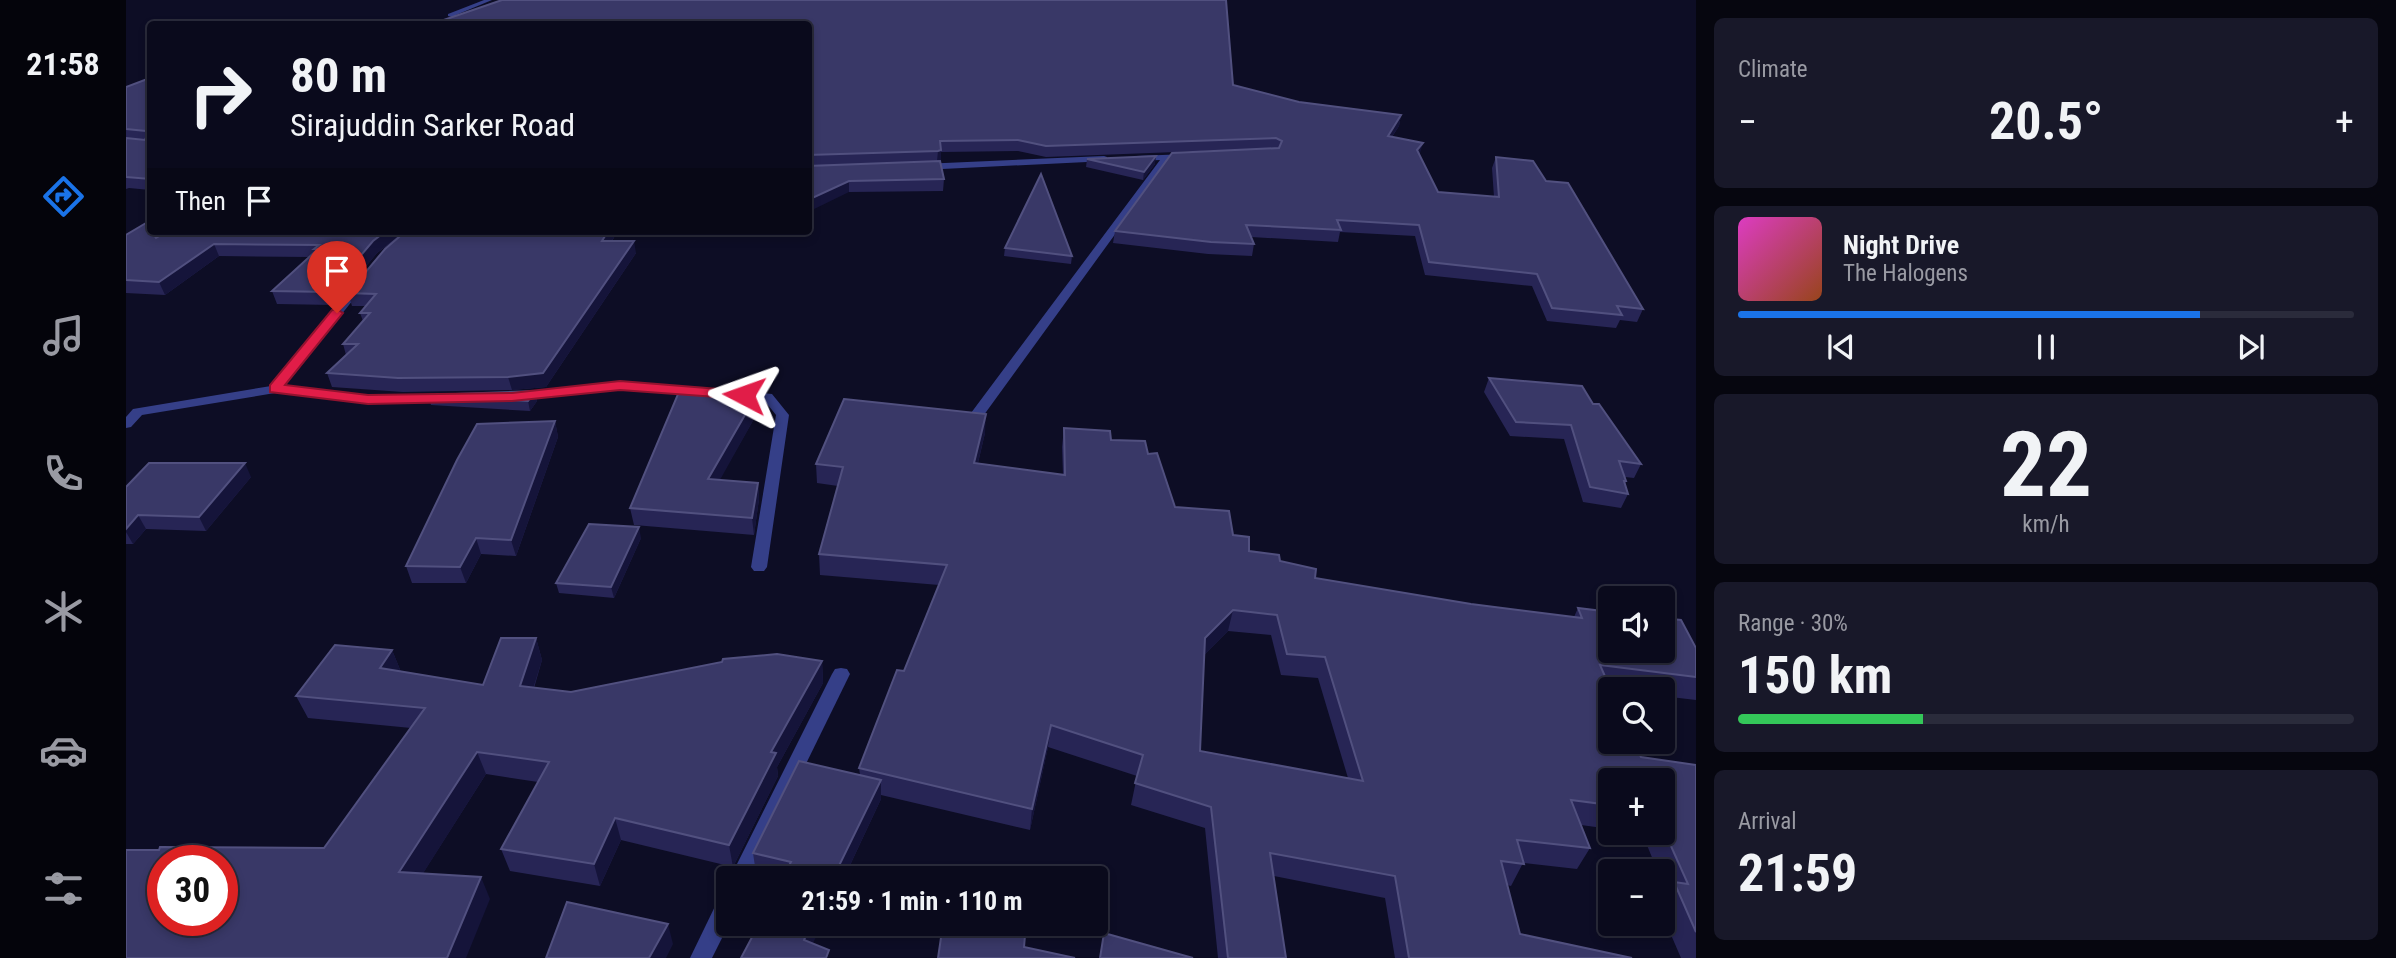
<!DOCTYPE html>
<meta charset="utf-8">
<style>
body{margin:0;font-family:"Roboto Condensed",sans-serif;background:#181829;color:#f1f3f6;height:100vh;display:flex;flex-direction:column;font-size:26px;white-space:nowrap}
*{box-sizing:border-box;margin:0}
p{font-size:23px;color:#999aa3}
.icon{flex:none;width:38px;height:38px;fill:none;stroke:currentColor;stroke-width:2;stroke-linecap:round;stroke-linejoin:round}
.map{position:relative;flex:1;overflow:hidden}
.side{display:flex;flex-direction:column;gap:18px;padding:18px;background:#06060f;width:700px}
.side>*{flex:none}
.hud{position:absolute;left:21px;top:21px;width:665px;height:214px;border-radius:7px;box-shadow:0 4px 10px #0003,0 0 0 2px #2a2b3b;background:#0a0a1c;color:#f1f3f6;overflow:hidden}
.fabs{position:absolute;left:1472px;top:586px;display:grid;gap:14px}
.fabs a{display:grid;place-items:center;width:77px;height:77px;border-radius:7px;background:#0a0a1c;box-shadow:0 4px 10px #0003,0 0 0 2px #2a2b3b;font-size:35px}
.speed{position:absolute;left:21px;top:845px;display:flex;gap:14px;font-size:35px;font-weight:700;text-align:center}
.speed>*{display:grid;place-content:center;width:91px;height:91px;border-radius:50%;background:#0a0a1c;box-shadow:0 4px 10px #0003,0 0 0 2px #2a2b3b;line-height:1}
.speed .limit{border:10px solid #d22;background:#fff;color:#111}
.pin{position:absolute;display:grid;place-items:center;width:60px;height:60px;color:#fff;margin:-72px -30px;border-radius:50% 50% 50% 0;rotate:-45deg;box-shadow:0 0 7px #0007}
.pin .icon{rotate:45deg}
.me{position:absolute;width:77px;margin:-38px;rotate:274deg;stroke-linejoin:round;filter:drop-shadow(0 0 5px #0008)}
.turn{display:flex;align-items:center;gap:24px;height:147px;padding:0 28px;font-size:32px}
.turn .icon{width:91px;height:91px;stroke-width:2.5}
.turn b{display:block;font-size:49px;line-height:60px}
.then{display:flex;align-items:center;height:66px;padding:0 28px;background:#0003;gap:14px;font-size:26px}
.big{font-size:52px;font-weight:700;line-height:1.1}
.side .tile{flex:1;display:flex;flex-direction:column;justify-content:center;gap:10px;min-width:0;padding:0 24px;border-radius:10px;background:#181829}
.side .dial{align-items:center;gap:0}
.dial b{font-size:91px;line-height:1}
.song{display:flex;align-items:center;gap:21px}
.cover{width:84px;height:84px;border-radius:10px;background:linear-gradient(135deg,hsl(310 70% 55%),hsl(20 70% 35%))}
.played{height:7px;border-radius:4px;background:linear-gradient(90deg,#1a73e8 75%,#2a2b3b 75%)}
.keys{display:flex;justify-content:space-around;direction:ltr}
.heat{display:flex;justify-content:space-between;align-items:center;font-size:38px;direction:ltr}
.charge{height:10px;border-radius:5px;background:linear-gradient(90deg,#34c759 30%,#2a2b3b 0)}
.trip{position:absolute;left:590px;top:866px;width:392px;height:70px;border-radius:7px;background:#0a0a1c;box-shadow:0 4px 10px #0003,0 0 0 2px #2a2b3b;font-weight:700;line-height:70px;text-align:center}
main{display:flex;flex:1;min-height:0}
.tabs{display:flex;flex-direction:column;width:126px;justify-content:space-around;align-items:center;background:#04040b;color:#999aa3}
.tabs .icon{width:49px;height:49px}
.tabs .current{color:#1a73e8}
.tabs b{font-size:32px;color:#f1f3f6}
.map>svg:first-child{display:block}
</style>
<main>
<nav class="tabs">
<b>21:58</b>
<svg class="icon current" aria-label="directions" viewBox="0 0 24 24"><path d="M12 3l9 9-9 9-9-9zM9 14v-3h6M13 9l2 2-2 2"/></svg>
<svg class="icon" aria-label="music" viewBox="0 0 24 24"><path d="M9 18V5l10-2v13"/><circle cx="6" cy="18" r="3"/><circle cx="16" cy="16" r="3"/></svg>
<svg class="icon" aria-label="phone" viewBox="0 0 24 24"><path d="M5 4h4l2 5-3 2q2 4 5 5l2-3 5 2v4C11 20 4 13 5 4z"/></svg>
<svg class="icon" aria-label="climate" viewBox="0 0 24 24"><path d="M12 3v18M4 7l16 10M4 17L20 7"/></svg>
<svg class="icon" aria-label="car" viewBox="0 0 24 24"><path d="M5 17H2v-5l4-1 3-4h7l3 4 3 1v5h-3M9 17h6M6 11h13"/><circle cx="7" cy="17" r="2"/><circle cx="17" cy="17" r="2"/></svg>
<svg class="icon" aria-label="filters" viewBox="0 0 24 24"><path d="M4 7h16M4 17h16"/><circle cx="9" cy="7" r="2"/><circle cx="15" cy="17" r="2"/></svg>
</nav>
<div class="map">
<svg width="1570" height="958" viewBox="0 0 1570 958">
<rect width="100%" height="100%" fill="#0d0d25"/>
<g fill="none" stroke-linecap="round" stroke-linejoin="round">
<!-- street -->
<g fill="#353f88" fill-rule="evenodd">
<polygon points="358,0 366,0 330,15 337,18 328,24 322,24 329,18 322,16 322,14"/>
<polygon points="1062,154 1065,155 1065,159 1043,160 855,419 845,419 844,416 845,413 1034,160 1013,161 1009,158 1010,156"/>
<polygon points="978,156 981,157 981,161 796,170 792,167 796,164"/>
<polygon points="235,280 239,281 239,285 158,386 242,395 322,394 326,395 328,398 326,401 242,403 149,393 16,415 5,427 0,428 0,417 7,409 145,386 231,281"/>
<polygon points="494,381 574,388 580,392 574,396 494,389 392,400 386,396 392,392"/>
<polygon points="615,391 646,394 663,415 641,567 638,571 628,571 625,567 650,415 638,400 611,398 609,395"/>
<polygon points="715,668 721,669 724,674 624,878 604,878 706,674 709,669"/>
<polygon points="602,893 603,924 586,958 564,958 594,896"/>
</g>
</g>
<!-- wall -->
<g fill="#272555" fill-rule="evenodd">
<polygon points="682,24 1107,85 1173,102 1275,115 1273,126 1266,137 1294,153 1293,155 1312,192 1368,197 1366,168 1370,157 1420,181 1517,309 1511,322 1494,320 1490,328 1421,321 1406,286 1299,275 1289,236 1214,232 1212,242 1125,237 1128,244 1126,256 1082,254 987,243 989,231 1102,150 920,157 892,151 815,152 815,160 811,161 682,166"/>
<polygon points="24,78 24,190 3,188 0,189 0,87"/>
<polygon points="961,159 1029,164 1017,180 960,167"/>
<polygon points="682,166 818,179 817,191 723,192"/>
<polygon points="42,231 492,231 486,241 510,253 420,387 386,390 277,392 206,387 201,373 220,355 217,344 237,321 234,313 240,306 226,306 222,293 277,234 251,253 208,305 151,304 146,291 184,257 93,256 39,295 0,293 0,235 30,238"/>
<polygon points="879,248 946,256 945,264 878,256"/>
<polygon points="1363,378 1467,404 1515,464 1508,478 1499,477 1500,481 1499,484 1502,494 1495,508 1457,502 1438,439 1384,436 1358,392"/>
<polygon points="409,391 411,401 404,411 305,405 302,395"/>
<polygon points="633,410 593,480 632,483 633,499 628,535 508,525 504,508"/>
<polygon points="429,421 432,437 390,556 355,554 340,583 286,583 280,566"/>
<path d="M 938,428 L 985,440 L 1022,454 L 1049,507 L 1107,535 L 1123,551 L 1154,561 L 1189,578 L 1345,604 L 1448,617 L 1452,608 L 1570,648 L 1570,700 L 1536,696 L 1536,690 L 1484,689 L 1515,757 L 1570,765 L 1570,958 L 1555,958 L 1536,914 L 1536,897 L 1541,892 L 1536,882 L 1536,872 L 1532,872 L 1516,833 L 1536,833 L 1536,780 L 1484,780 L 1484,829 L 1455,825 L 1464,848 L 1451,869 L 1397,863 L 1385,886 L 1381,885 L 1394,934 L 1506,958 L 1269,958 L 1259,898 L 1148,876 L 1160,958 L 1092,958 L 1079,828 L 1005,805 L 1011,776 L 922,747 L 904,830 L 755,795 L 755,799 L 718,878 L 654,878 L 630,873 L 627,853 L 734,775 L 733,768 L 778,671 L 813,585 L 694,575 L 693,554 L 712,486 L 691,483 L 690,464 L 859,433 L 852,463 L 937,475 L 936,447 ZM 1102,631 L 1145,635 L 1155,675 L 1192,678 L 1222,778 L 1074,751 L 1078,655 Z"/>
<polygon points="125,477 80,531 20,529 7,544 0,544 0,487"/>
<polygon points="515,538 488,598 433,593 430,583"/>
<polygon points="410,638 416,660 408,688 445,692 696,661 697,683 651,767 652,776 607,867 495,840 474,886 384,871 375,849 412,782 360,774 297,873 364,899 198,848 285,728 182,718 170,696 266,650 275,672 357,685"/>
</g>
<!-- shaded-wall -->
<g fill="#15143a">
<polygon points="1275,115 1273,126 1259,147 1262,136"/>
<polygon points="1297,143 1294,153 1288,161 1291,150"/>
<polygon points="815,150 815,160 811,161 812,151"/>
<polygon points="1030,156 1029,164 1017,180 1018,172"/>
<polygon points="723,181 723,192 682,212 682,200"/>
<polygon points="260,231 288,231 275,234 251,253 208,305 204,292 247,241"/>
<polygon points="482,231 492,231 478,253 476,241"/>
<polygon points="508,241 510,253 420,387 386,390 382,377"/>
<polygon points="88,244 93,256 39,295 33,282"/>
<polygon points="409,391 411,401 404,411 402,401"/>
<polygon points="631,394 633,410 585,496 582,479"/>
<polygon points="860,414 859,433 847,483 848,463"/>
<polygon points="429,421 432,437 390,556 385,540"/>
<polygon points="119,463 125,477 80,531 73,517"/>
<polygon points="632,483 633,499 628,535 626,518"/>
<polygon points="12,515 20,529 7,544 0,532 0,529"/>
<polygon points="513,527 515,538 488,598 485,587"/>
<polygon points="350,538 355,554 340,583 334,567"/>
<polygon points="1107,610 1102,631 1074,659 1079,638"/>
<polygon points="410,638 416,660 401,708 394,686"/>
<polygon points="266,650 275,672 254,668"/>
<polygon points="696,661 697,683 651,767 652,776 607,867 603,845 645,752"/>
<polygon points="925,725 922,747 904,830 906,809"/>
<polygon points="351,752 360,774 284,894 273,872"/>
<polygon points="755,780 755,799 718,878 707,878"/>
<polygon points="489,818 495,840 474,886 468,864"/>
<polygon points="355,877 364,899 340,958 321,958"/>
<polygon points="542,924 547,944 540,958 523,958"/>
<polygon points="685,924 696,924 680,958 678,940"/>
</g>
<!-- building -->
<g fill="#393867" stroke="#51507f" stroke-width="2" fill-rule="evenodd">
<polygon points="376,0 1100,0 1107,85 1173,102 1275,115 1262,136 1297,143 1291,150 1312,192 1373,197 1370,157 1407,161 1420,181 1442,183 1517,309 1491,306 1496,315 1426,308 1411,274 1303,262 1293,225 1211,220 1215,230 1120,225 1128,244 1085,242 989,231 1046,153 1153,148 1156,141 1150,138 920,146 892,140 814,141 815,150 812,151 682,155 682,24 306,24"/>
<polygon points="24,78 24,179 0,177 0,138 19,140 22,133 20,131 0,129 0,87"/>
<polygon points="1030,156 1018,172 961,159"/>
<polygon points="814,161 818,179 723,181 682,200 682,166"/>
<polygon points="915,174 946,256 879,248"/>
<polygon points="20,223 30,238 42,231 260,231 247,241 204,292 146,291 192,249 188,249 193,245 88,244 33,282 0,280 0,235"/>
<polygon points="280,231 482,231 476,241 508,241 417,373 382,377 272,378 201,373 232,344 217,344 244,313 234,313 250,294 222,293 259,249"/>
<polygon points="1363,378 1456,386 1467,404 1473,404 1515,464 1493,461 1500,481 1498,481 1502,494 1464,487 1445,425 1390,422"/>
<polygon points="555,387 631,394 582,479 632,483 626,518 504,508"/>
<polygon points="409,391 402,401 302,395"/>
<path d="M 718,399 L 860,414 L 848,463 L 939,475 L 938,428 L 984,431 L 985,440 L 1019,441 L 1022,454 L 1031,453 L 1049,507 L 1103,511 L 1107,535 L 1123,537 L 1123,551 L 1153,555 L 1154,561 L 1190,569 L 1189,578 L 1345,604 L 1456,618 L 1452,608 L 1484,612 L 1484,651 L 1536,651 L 1536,618 L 1555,620 L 1570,648 L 1570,677 L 1474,665 L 1485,690 L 1484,742 L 1508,742 L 1515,757 L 1570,765 L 1570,932 L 1548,882 L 1562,884 L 1536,826 L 1536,780 L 1484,780 L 1484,805 L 1445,800 L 1464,848 L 1391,840 L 1398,864 L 1375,861 L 1394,934 L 1506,958 L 1283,958 L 1269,876 L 1144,853 L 1160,958 L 1102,958 L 1085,807 L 1009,783 L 1017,755 L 925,725 L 906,809 L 733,768 L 771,670 L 778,671 L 821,565 L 693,554 L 717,467 L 690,464 ZM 1107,610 L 1151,615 L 1161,654 L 1199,657 L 1237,781 L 1074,751 L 1079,638 Z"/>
<polygon points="429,421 385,540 350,538 334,567 280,566 331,460 351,424"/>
<polygon points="23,463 119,463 73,517 12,515 0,529 0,487"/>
<polygon points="463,524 513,527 485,587 430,583"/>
<path d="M 375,638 L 410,638 L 394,686 L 445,692 L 596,662 L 597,659 L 651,654 L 696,661 L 645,752 L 650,753 L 603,845 L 489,818 L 468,864 L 375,849 L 423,762 L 351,752 L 273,872 L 355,877 L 321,958 L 0,958 L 0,850 L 33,850 L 34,847 L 198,848 L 299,708 L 170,696 L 209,645 L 266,650 L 254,668 L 357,685 ZM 37,861 L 96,861 L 96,920 L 37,920 Z"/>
<polygon points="673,761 755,780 707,878 656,878 665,862 627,853"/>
<polygon points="441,902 542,924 523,958 420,958"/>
<polygon points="633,924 685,924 678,940 703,950 700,958 615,958"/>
<polygon points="817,924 900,924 898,947 949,958 812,958"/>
<polygon points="978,933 1067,958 974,958"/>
</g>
<!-- route -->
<polygon fill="#e11d48" stroke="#92132f" stroke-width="2" points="211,309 217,313 159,385 242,395 386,393 494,381 618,391 625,395 618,399 494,390 386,401 242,404 144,392 144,385 206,310"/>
</svg>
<div class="fabs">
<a><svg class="icon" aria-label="sound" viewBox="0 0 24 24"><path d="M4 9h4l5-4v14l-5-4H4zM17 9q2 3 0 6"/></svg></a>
<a><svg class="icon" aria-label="search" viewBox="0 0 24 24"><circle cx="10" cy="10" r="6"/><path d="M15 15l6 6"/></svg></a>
<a>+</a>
<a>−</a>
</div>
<div class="speed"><div class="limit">30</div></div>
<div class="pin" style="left:211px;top:313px;background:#d93025"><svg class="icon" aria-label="arrive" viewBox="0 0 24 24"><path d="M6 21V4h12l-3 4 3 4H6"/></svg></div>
<svg class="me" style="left:618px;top:395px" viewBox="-20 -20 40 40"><path d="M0-17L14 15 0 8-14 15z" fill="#e11d48" stroke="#fff" stroke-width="4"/></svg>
<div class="trip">21:59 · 1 min · 110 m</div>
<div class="hud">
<div class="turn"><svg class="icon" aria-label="right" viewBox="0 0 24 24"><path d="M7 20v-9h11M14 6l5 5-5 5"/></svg><div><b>80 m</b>Sirajuddin Sarker Road</div></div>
<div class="then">Then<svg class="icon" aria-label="arrive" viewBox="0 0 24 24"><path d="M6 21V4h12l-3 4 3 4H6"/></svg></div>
</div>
</div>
<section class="side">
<div class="tile"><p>Climate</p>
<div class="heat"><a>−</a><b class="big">20.5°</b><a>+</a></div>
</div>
<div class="tile">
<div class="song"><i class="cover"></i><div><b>Night Drive</b><p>The Halogens</p></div></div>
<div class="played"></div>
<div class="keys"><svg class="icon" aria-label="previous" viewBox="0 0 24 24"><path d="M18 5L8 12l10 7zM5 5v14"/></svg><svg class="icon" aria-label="pause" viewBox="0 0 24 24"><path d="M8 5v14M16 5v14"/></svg><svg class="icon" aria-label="next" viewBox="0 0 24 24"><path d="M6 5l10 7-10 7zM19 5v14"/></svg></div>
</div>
<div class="tile dial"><b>22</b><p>km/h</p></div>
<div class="tile"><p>Range · 30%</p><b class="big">150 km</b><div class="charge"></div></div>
<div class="tile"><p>Arrival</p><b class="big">21:59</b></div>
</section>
</main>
